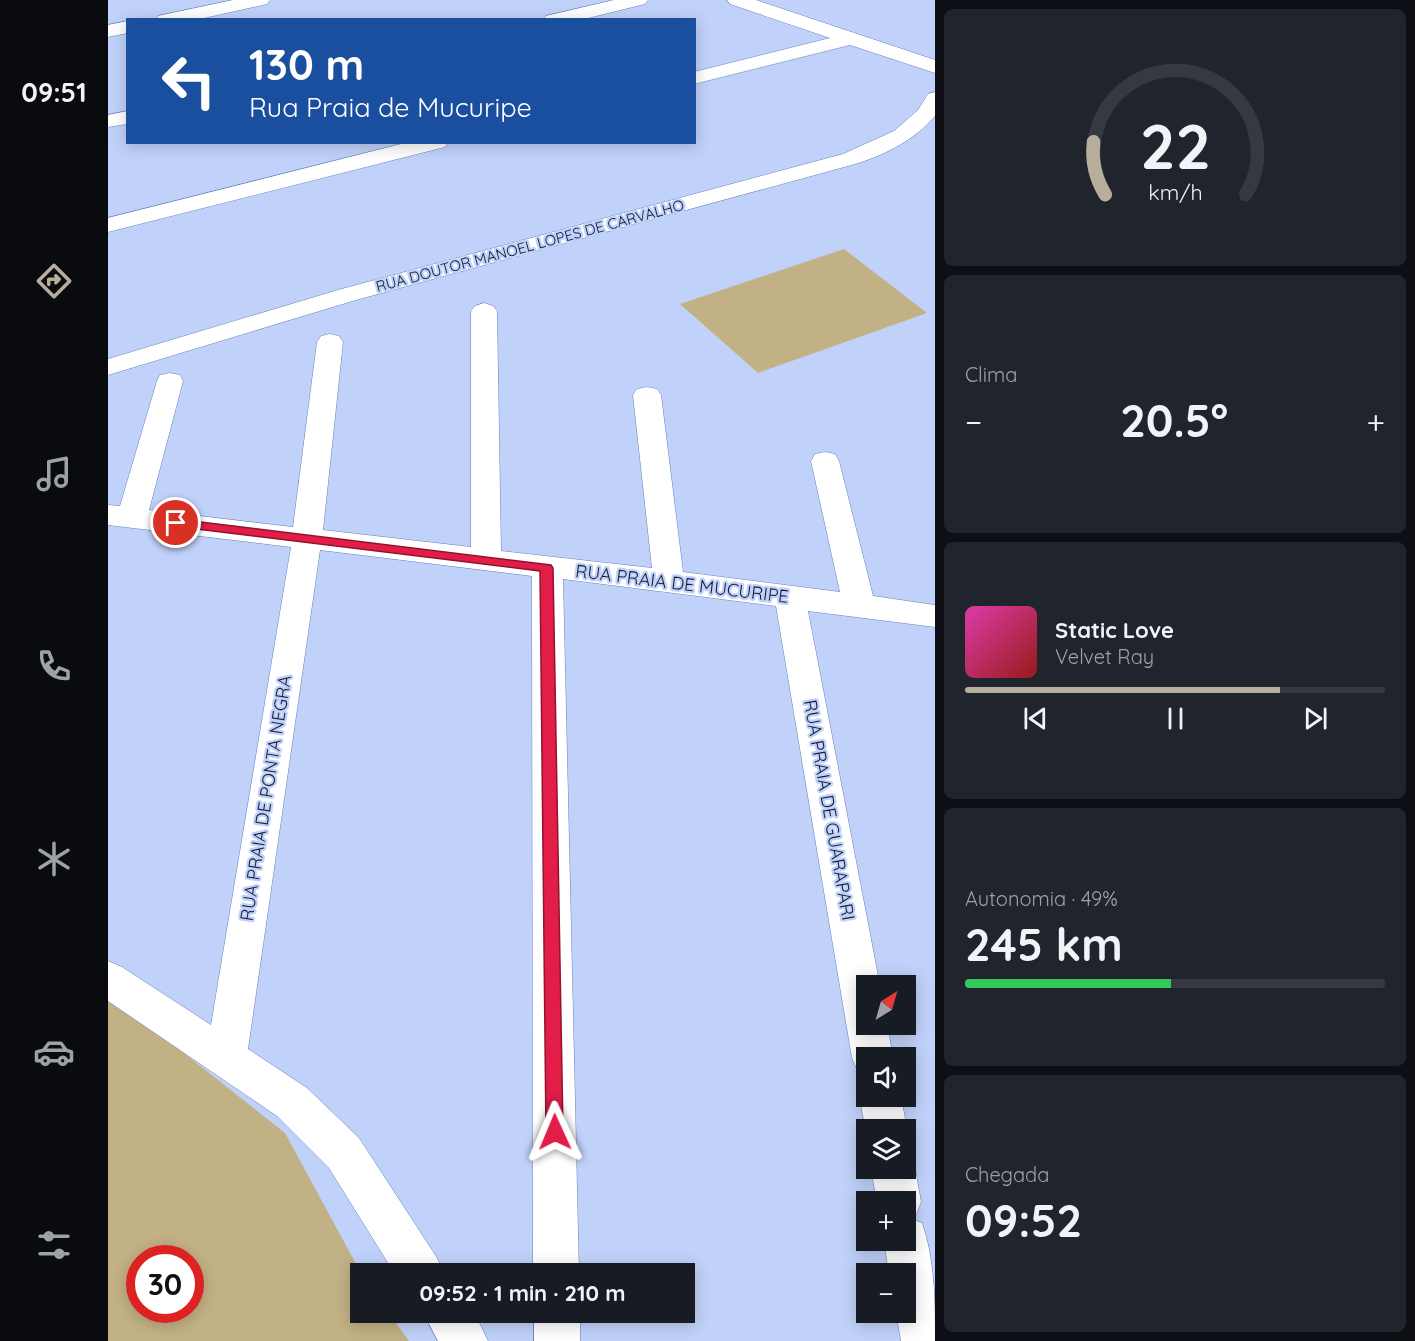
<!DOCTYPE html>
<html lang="pt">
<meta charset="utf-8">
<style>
body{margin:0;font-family:Quicksand,sans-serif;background:#20242c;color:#f1f3f6;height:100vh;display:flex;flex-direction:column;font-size:22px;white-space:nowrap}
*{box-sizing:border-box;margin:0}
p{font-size:20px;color:#9ea1a6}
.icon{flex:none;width:33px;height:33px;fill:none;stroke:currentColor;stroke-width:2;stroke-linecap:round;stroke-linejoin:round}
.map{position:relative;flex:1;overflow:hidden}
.details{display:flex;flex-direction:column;gap:9px;padding:9px;background:#0d0f14;width:480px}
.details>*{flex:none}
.top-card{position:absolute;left:18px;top:18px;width:570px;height:126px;border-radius:0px;box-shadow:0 3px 15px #0003;background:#1a4fa0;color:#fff;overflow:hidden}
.needle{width:39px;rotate:37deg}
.fabs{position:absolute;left:748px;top:975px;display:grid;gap:12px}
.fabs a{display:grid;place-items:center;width:60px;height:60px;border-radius:0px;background:#171b24;box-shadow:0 3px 15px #0003;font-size:30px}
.speed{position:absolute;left:18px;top:1245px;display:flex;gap:12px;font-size:30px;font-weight:700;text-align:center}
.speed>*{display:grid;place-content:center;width:78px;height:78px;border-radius:50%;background:#171b24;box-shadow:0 3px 15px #0003;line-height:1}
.speed .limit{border:9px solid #d22;background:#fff;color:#111}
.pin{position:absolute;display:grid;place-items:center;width:51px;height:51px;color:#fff;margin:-26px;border:3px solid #fff;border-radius:50%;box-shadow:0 2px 6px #0007}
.me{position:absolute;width:66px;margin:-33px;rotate:359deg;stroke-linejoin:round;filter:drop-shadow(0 0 4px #0008)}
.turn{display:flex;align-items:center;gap:21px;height:126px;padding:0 24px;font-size:27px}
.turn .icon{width:78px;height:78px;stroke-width:2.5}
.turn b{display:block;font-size:42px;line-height:51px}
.big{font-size:45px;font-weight:800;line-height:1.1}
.details .widget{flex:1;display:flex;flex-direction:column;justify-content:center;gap:9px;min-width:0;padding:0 21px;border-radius:9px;background:#20242c}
.details .dial{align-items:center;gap:0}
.dial svg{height:156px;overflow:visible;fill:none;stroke:#363941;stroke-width:7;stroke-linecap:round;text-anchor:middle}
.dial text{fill:#f1f3f6;stroke:none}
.song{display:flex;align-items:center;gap:18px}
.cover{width:72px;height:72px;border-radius:9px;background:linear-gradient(135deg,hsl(320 70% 55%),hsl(0 70% 35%))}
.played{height:6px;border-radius:3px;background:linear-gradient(90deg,#b7af9b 75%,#363941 75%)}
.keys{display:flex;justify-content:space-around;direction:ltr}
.heat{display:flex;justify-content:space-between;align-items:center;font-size:33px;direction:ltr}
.charge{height:9px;border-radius:4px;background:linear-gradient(90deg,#34c759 49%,#363941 0)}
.trip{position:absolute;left:242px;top:1263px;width:345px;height:60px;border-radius:0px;background:#171b24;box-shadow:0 3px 15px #0003;font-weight:800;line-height:60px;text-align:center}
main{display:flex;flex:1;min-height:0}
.tab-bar{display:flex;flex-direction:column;width:108px;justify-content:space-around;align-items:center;background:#090b0e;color:#9ea1a6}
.tab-bar .icon{width:42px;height:42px}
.tab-bar .current{color:#b7af9b}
.tab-bar b{font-size:27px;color:#f1f3f6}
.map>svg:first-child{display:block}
</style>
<main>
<nav class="tab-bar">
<b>09:51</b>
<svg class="icon current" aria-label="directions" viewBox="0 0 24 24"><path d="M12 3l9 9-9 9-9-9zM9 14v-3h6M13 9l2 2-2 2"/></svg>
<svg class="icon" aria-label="music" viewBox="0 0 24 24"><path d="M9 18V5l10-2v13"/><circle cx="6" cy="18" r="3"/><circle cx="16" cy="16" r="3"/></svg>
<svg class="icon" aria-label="phone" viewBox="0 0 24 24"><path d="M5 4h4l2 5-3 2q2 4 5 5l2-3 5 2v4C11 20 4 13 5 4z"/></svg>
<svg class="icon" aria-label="climate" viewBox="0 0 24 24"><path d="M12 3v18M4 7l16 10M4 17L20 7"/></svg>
<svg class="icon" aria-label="car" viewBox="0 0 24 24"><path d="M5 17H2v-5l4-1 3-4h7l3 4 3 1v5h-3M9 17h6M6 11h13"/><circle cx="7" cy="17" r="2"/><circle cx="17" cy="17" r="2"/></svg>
<svg class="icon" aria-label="filters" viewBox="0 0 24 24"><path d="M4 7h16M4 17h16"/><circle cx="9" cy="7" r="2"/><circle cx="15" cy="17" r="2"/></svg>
</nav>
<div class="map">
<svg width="827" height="1341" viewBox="0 0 827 1341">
<rect width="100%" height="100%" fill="#c1d2fa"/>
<!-- green -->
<g fill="#c3b186" fill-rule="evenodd">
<polygon points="736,249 819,313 650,373 572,304"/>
<path d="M 0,993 L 177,1133 L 253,1273 L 252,1312 L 281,1313 L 301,1341 L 0,1341 ZM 32,1258 L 82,1258 L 82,1310 L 32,1310 Z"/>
</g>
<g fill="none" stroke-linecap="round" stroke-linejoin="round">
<!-- street casing -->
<g stroke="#687fbc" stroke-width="1">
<g id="street">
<polygon points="125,0 162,0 159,4 87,20 48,20 50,16"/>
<polygon points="506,0 540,0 537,4 472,20 436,20 438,16"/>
<polygon points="619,0 648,0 827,60 827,73 742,45 586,84 586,72 722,38 622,4"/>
<polygon points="20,21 20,33 0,37 0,25"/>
<polygon points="20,111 20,124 0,127 0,115"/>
<polygon points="301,142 340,142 337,147 0,232 0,218"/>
<polygon points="376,303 385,306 389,311 393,551 544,568 525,395 529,389 539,387 549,389 553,395 575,572 732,592 703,461 707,454 717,452 727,454 731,461 765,596 827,605 827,627 700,611 772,986 759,986 759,1024 779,1024 785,1058 759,1058 759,1075 750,1071 744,1058 668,606 455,579 471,1274 425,1274 424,576 212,550 140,1049 199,1088 251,1138 329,1258 336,1274 287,1274 221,1168 169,1116 0,1001 0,961 14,967 103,1025 183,547 0,525 0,505 12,506 49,381 52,375 62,373 72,375 75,381 41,510 185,527 209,342 213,336 222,334 231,336 235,342 215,530 363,547 363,311 367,306"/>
<polygon points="759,1081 759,1096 793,1096 799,1130 798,1133 798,1130 759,1130 759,1135 751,1096"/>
<path d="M 798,1152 L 807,1168 L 813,1202 L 807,1217 L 803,1219 L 814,1223 C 827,1261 827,1301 827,1341 L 793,1341 L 788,1312 L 798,1312 L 798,1274 L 781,1274 L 776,1240 L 798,1240 L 798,1202 L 769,1202 L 763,1168 L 798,1168 Z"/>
<polygon points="315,1312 366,1312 380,1341 330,1341"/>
<rect x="426" y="1312" width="46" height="29"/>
</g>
</g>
<!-- primary casing -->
<g stroke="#687fbc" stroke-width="1">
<path id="primary" d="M 827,92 L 827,116 C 806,140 780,153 751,163 L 248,300 L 0,375 L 0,359 L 230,290 L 735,154 L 786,131 L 810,110 L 820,94 Z"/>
</g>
<!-- street -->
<use href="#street" fill="#fff" fill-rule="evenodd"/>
<!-- primary -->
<use href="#primary" fill="#fff" fill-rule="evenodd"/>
</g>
<!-- route -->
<polygon fill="#e11d48" stroke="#92132f" stroke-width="1.5" points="68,519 443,565 445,568 455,1132 453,1138 447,1141 440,1138 438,1132 432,571 64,526 62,523 64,520"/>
<g text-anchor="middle" stroke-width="4.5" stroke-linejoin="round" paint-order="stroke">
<!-- far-street labels -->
<g font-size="15" fill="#151d36" stroke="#c1d2fa">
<text transform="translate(422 246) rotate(-15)" y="5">RUA DOUTOR MANOEL LOPES DE CARVALHO</text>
</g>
<!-- street labels -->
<g font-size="18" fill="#151d36" stroke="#c1d2fa">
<text transform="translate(574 584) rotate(7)" y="6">RUA PRAIA DE MUCURIPE</text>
<text transform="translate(158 798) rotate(-81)" y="6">RUA PRAIA DE PONTA NEGRA</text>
<text transform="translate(721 810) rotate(80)" y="6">RUA PRAIA DE GUARAPARI</text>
</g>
</g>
</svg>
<div class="fabs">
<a><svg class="needle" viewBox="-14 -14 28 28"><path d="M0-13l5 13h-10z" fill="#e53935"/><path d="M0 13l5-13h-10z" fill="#9ea1a6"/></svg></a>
<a><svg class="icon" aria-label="sound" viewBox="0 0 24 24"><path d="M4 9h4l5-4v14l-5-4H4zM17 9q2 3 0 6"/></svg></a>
<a><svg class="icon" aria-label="layers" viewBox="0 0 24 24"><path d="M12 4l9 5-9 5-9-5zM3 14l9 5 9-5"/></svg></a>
<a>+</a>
<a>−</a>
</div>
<div class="speed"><div class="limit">30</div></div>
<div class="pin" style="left:68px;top:523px;background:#d93025"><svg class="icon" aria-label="arrive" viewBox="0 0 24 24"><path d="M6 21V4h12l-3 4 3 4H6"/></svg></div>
<svg class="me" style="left:447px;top:1132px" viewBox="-20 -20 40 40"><path d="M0-17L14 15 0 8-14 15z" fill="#e11d48" stroke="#fff" stroke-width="4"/></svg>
<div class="trip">09:52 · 1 min · 210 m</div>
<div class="top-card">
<div class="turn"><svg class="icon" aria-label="left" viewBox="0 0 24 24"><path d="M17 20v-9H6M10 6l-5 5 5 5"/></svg><div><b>130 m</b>Rua Praia de Mucuripe</div></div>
</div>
</div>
<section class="details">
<div class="widget dial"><svg viewBox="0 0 100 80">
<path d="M14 69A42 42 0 1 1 86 69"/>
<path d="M14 69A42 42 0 0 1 8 42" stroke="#b7af9b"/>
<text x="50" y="56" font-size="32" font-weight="700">22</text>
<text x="50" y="72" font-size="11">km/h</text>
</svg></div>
<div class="widget"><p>Clima</p>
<div class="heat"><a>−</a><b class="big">20.5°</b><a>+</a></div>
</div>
<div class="widget">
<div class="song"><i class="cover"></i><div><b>Static Love</b><p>Velvet Ray</p></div></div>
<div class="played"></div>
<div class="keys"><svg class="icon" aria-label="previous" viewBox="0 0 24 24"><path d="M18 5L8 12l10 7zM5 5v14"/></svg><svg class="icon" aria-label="pause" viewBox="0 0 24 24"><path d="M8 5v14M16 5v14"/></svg><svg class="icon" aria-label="next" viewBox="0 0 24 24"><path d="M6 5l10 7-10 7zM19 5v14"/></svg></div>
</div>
<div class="widget"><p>Autonomia · 49%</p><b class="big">245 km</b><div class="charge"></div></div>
<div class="widget"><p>Chegada</p><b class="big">09:52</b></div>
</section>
</main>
